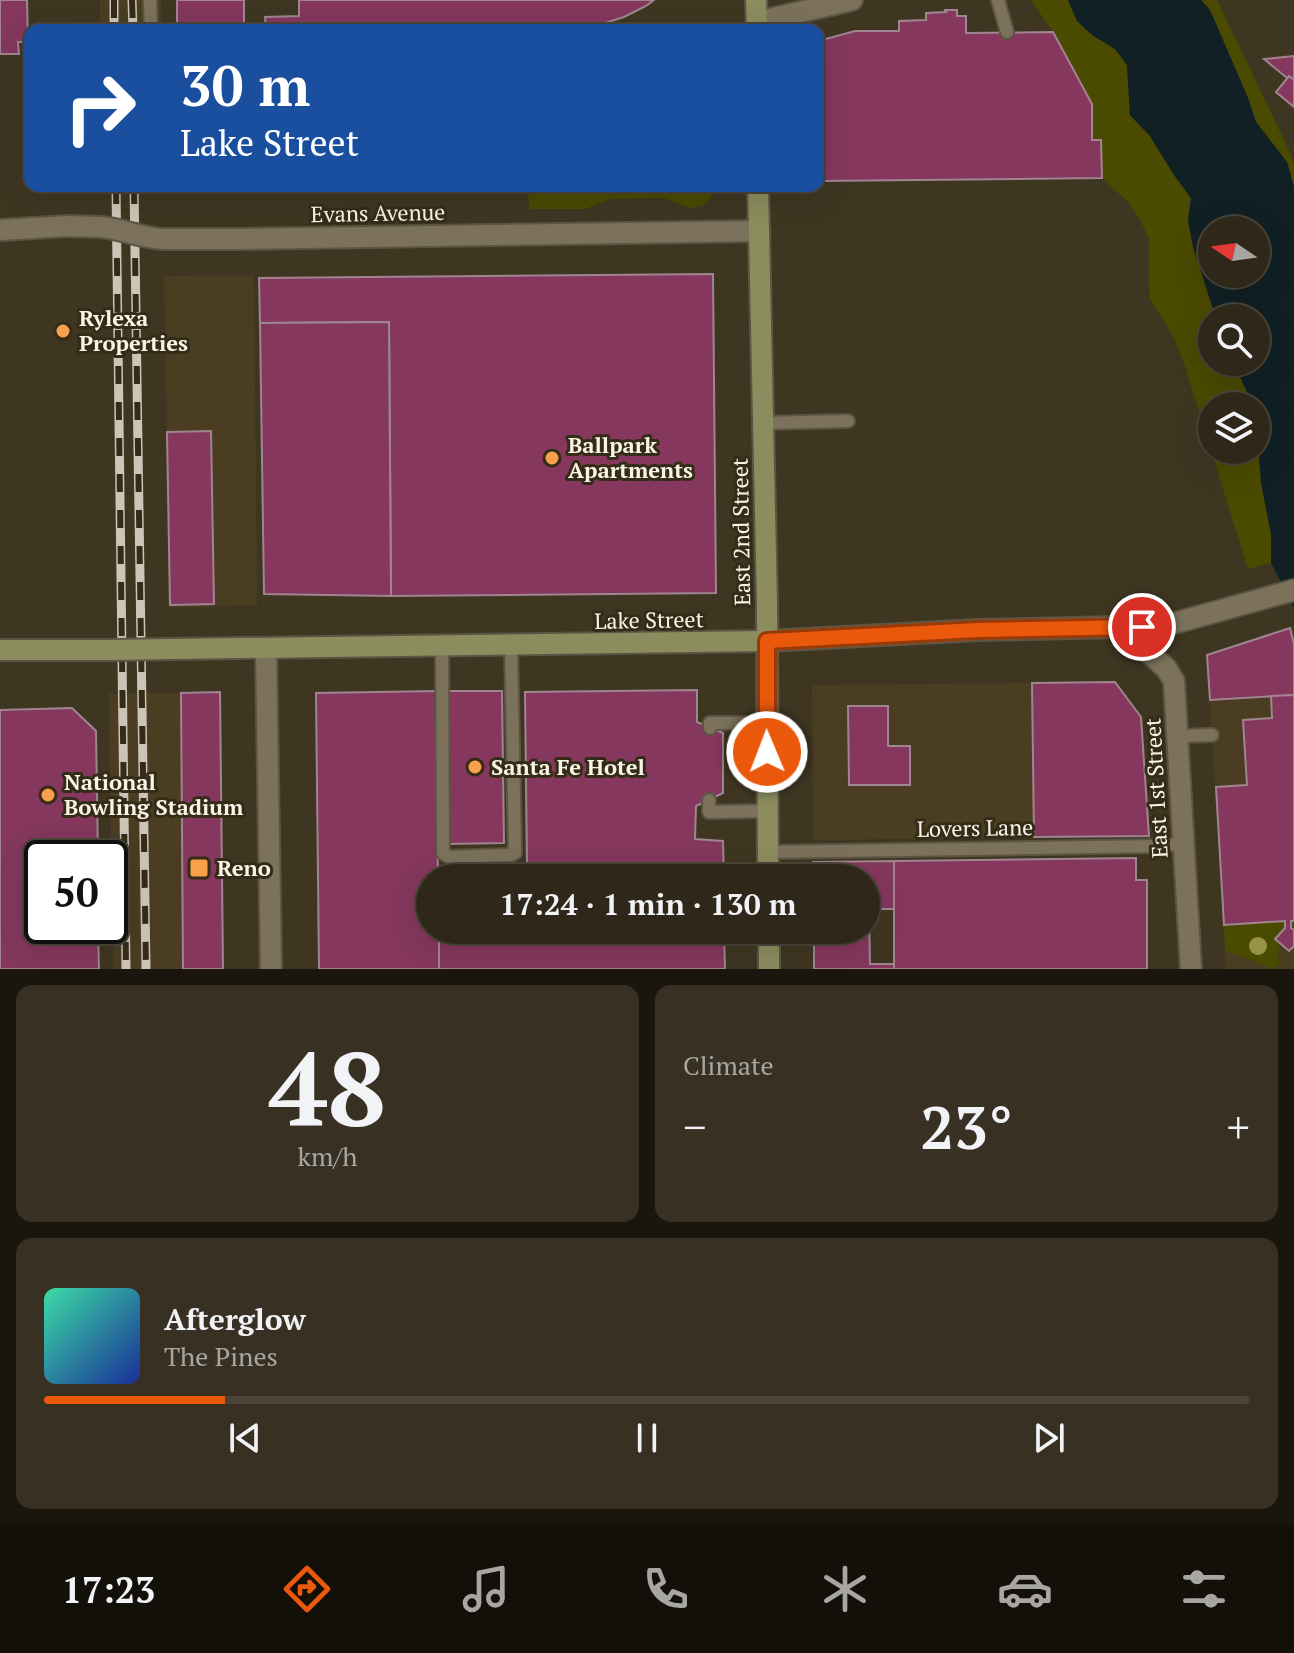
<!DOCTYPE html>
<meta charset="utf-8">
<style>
body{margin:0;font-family:"PT Serif",serif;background:#373023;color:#f1f3f6;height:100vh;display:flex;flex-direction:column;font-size:30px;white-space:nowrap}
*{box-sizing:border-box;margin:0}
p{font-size:26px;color:#a7a6a2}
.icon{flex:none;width:44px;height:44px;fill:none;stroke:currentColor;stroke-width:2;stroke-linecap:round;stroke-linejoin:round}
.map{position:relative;height:969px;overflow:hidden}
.panel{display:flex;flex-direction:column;gap:16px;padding:16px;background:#1a160e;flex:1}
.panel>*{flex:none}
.guide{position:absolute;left:24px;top:24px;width:800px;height:168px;border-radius:16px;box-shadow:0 8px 32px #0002,0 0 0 2px #4a4439;background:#1a4fa0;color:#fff;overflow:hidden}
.needle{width:52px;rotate:283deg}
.tools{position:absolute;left:1198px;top:216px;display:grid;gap:16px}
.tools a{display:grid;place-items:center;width:72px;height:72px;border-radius:50%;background:#2f281a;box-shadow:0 8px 32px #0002,0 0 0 2px #4a4439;font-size:40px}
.speed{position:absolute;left:24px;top:840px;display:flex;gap:16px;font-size:40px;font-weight:700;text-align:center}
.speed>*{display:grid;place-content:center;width:104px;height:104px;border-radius:50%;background:#2f281a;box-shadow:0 8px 32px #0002,0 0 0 2px #4a4439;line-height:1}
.speed .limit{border:4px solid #111;border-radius:12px;background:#fff;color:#111}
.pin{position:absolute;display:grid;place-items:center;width:68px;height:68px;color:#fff;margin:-34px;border:4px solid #fff;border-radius:50%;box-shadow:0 2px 8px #0007}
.me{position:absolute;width:88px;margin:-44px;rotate:359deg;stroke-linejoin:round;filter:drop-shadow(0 0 6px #0008)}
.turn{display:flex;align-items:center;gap:28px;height:168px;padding:0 24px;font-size:36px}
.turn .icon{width:104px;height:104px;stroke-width:2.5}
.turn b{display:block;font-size:56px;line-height:68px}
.big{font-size:60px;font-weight:800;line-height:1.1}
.panel .card{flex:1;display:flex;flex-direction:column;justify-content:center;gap:12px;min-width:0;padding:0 28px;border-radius:16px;background:#373023}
.panel .dial{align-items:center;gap:0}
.dial b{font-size:104px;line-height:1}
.song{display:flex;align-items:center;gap:24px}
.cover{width:96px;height:96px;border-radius:12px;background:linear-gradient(135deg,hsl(160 70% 55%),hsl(230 70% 35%))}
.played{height:8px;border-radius:4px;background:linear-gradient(90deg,#ea580c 15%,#4a4439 15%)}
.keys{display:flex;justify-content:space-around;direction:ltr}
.heat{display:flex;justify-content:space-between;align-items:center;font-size:44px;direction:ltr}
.panel .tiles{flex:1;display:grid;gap:16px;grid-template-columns:1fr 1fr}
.card:last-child{grid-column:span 2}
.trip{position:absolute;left:416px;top:864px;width:464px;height:80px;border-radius:40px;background:#2f281a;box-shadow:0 8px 32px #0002,0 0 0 2px #4a4439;font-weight:800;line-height:80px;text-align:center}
.dock{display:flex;height:128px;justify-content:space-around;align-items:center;background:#13100a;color:#a7a6a2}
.dock .icon{width:56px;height:56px}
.dock .current{color:#ea580c}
.dock b{font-size:36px;color:#f1f3f6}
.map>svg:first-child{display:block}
</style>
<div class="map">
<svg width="1294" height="969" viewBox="0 0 1294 969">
<rect width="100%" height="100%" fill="#3f3622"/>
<!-- built -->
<g fill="#4a3d22">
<rect x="100" y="0" width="61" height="30"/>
<polygon points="254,275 257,605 170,608 164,276"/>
<polygon points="1294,626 1294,969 1226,969 1207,655"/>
<polygon points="1115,682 1141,717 1149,836 813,840 812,685"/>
<polygon points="220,692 223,969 113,969 109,694"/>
</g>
<!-- green -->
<g fill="#4a4a00">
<polygon points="1031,0 1068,0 1077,21 1092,35 1115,49 1127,65 1130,115 1150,136 1174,175 1191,199 1188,220 1210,301 1216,318 1212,318 1212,362 1233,362 1249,396 1251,406 1212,406 1212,450 1256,450 1256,427 1261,483 1271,534 1271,563 1248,569 1184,363 1173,336 1150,299 1149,284 1149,239 1140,219 1128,202 1102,178 1101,140 1092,140 1092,104 1053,32"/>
<polygon points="1201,0 1217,0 1287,146 1294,164 1294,187 1287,162 1256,122 1248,98 1210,10"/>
<polygon points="528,186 710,186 711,198 702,206 691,208 663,198 612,199 585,209 529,209"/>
<polygon points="1285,921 1285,928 1276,939 1280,943 1277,954 1280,963 1273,969 1225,950 1224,925"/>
</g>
<!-- water -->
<path fill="#102024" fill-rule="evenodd" d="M 1068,0 L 1201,0 L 1210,10 L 1248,98 L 1256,122 L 1287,162 L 1294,187 L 1294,608 L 1271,563 L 1271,534 L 1261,483 L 1256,406 L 1251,406 L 1249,396 L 1233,362 L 1256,362 L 1256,318 L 1216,318 L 1193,247 L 1188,220 L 1191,198 L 1174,175 L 1150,136 L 1130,115 L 1127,65 L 1115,49 L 1092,35 L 1077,21 ZM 1212,230 L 1256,230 L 1256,274 L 1212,274 Z"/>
<!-- building -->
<g fill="#85375e" stroke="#9f8590" stroke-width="2">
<polygon points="0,0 27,0 28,42 18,42 19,54 0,54"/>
<rect x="177" y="0" width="67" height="30"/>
<polygon points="299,0 654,0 646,6 624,17 596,26 568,29 266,30 265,17 299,16"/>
<polygon points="945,10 957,10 957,16 966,16 966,33 1053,32 1092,104 1092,140 1101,140 1102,178 818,181 818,41 855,31 899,31 899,21 926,20 926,13 946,12"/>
<polygon points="1294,56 1294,80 1289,76 1287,78 1264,59"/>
<polygon points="1289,76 1294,80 1294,107 1276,92"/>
<polygon points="713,274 716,593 391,596 389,322 260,323 259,278"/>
<polygon points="389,322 391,596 264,594 260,323"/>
<polygon points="211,431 214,604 170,605 167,432"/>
<polygon points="1290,628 1294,644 1294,695 1210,700 1207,655"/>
<polygon points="1115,682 1141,717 1149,836 1034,837 1032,683"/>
<polygon points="697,690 697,722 723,733 723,793 696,806 695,839 723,841 724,878 438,878 438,867 527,866 525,692"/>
<polygon points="436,691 438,878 430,878 430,930 439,930 439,969 319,969 316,693"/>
<polygon points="447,691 502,691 504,843 449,844"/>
<polygon points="220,692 223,969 183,969 181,693"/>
<polygon points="1294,695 1294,921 1291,921 1291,928 1294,930 1294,946 1289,951 1275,939 1285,928 1285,921 1224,925 1216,787 1247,785 1243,720 1272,718 1271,696"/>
<polygon points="848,706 888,706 888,746 910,746 910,785 849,785"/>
<polygon points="72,708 96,731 98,858 42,858 42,926 98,926 99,969 0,969 0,710"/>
<polygon points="1136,858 1136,880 1147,880 1147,969 894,969 894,861"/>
<polygon points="894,861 894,909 869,909 870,964 894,964 894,969 814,969 814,930 866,930 866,878 813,878 813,862"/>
<polygon points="439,930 724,930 725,969 439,969"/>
</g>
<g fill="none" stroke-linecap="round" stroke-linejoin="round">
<!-- service casing -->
<g stroke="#5d5544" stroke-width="16">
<g id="service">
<polyline points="150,0 151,30"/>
<polyline points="998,0 1007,32"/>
<polyline points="763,423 848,421"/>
<polyline points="442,646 443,853 449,857 511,855 515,853 511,645"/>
<polyline points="710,728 710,723 767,723"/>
<polyline points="1177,736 1212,735"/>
<polyline points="709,800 709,812 768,811"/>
<polyline points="768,852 1156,846 1183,844"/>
</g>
</g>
<!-- minor casing -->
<g stroke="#5d5544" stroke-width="24">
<g id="minor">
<polyline points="757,22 852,0"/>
<polyline points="266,648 271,969"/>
</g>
</g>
<!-- tertiary casing -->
<g stroke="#5d5544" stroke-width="24">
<g id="tertiary">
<polyline points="0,230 67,226 101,227"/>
<polyline points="163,239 239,239 759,231"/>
<polyline points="1121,628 1166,668 1174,681 1191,969"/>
<polyline points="767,641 978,630 1164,626 1294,590"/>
</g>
</g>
<!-- secondary casing -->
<g stroke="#5d5544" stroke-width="24">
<g id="secondary">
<polyline points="756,0 757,30"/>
<polyline points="758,186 767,604 768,878"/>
<polyline points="171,649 767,641"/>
<polyline points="0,650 110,650"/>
<polyline points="769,930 769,969"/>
</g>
</g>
<!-- service -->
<use href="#service" stroke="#7c725c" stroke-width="12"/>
<!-- minor -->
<use href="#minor" stroke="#7c725c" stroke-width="20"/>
<!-- tertiary -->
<use href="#tertiary" stroke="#7c725c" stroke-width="20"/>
<!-- secondary -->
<use href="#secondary" stroke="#8b8d5e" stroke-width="20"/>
<!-- rail casing -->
<g stroke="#ccc5b7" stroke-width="9">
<g id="rail">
<polyline points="114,0 114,30"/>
<polyline points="132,0 133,30"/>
<polyline points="116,186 126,969"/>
<polyline points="134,186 146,969"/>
</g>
</g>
<!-- rail -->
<use href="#rail" stroke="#352c18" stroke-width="6" stroke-dasharray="18" stroke-linecap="butt"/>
<!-- tertiary-bridge casing -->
<g stroke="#5d5544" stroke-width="24" stroke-linecap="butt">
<path id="tertiary-bridge" d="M 101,227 C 122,229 142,238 163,239"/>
</g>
<!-- secondary-bridge casing -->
<g stroke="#5d5544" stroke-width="24" stroke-linecap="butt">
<polyline id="secondary-bridge" points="110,650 171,649"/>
</g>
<!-- tertiary-bridge -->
<use href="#tertiary-bridge" stroke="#7c725c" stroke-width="20"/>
<!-- secondary-bridge -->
<use href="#secondary-bridge" stroke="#8b8d5e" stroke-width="20"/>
</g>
<!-- trees -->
<circle fill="#969447" cx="1258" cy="946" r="9"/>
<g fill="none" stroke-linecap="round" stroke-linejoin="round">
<!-- route casing -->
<g stroke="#983908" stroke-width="20">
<polyline id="route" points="767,752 767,641 978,630 1142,627"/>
</g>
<!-- route -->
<use href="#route" stroke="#ea580c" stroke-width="14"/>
</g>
<!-- markers -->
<g fill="#f8a04b" stroke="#352c18" stroke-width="3">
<circle cx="63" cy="331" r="8"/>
<circle cx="552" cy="458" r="8"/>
<circle cx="475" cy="767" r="8"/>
<circle cx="48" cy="795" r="8"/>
<rect x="189" y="858" width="20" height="20" rx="4"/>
</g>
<g text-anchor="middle" stroke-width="6" stroke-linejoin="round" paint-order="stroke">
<!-- street labels -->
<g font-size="22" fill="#faf4e8" stroke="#352c18">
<text transform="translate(378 213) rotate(-1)" y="8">Evans Avenue</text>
<text transform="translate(741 532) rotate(-91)" y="8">East 2nd Street</text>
<text transform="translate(649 620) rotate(-1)" y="8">Lake Street</text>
<text transform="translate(1156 788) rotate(-93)" y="8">East 1st Street</text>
<text transform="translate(975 828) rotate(-1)" y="8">Lovers Lane</text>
</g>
<!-- poi labels -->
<g font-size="22" font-weight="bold" fill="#faf4e8" stroke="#352c18" text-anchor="start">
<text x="79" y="326">Rylexa<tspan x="79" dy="25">Properties</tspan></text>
<text x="568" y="453">Ballpark<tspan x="568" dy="25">Apartments</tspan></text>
<text x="491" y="775">Santa Fe Hotel</text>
<text x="64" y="790">National<tspan x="64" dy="25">Bowling Stadium</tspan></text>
<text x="217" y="876">Reno</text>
</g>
</g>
</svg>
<div class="tools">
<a><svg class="needle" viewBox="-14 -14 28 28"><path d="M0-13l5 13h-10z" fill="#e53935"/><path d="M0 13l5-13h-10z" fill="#a7a6a2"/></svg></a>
<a><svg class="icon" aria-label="search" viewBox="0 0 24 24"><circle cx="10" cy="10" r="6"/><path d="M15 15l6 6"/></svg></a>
<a><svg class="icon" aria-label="layers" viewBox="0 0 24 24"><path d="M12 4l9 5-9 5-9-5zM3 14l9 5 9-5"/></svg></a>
</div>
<div class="speed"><div class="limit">50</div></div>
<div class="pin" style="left:1142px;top:627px;background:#d93025"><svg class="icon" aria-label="arrive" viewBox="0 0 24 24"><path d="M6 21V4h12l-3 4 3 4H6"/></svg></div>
<svg class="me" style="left:767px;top:752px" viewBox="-20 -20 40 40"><circle r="17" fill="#ea580c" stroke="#fff" stroke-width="3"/><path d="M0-11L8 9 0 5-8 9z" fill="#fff"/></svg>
<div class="trip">17:24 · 1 min · 130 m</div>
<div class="guide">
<div class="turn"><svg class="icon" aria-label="right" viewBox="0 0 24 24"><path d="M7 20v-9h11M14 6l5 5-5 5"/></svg><div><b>30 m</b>Lake Street</div></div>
</div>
</div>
<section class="panel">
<div class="tiles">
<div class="card dial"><b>48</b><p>km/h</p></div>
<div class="card"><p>Climate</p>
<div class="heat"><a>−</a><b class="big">23°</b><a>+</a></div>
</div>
<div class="card">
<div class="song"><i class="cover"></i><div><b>Afterglow</b><p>The Pines</p></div></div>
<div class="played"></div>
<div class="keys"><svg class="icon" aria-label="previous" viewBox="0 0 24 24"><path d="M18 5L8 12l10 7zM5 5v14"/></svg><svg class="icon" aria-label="pause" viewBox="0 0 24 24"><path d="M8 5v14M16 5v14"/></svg><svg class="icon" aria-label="next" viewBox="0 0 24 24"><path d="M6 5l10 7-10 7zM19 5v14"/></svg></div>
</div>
</div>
</section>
<nav class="dock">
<b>17:23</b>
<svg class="icon current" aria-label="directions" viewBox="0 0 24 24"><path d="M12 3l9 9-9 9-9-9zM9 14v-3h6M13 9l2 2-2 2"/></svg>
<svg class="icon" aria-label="music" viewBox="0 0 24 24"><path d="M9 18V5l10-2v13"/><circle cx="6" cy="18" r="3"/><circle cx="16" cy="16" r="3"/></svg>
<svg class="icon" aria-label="phone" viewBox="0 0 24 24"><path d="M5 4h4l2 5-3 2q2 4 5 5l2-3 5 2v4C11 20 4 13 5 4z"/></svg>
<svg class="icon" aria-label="climate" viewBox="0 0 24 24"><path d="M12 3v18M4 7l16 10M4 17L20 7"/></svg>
<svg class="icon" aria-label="car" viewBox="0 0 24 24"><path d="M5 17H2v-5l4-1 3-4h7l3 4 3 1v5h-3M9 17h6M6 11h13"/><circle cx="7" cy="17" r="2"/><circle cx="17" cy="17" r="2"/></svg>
<svg class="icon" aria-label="filters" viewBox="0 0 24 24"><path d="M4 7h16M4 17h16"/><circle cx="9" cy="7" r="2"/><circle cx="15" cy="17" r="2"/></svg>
</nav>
